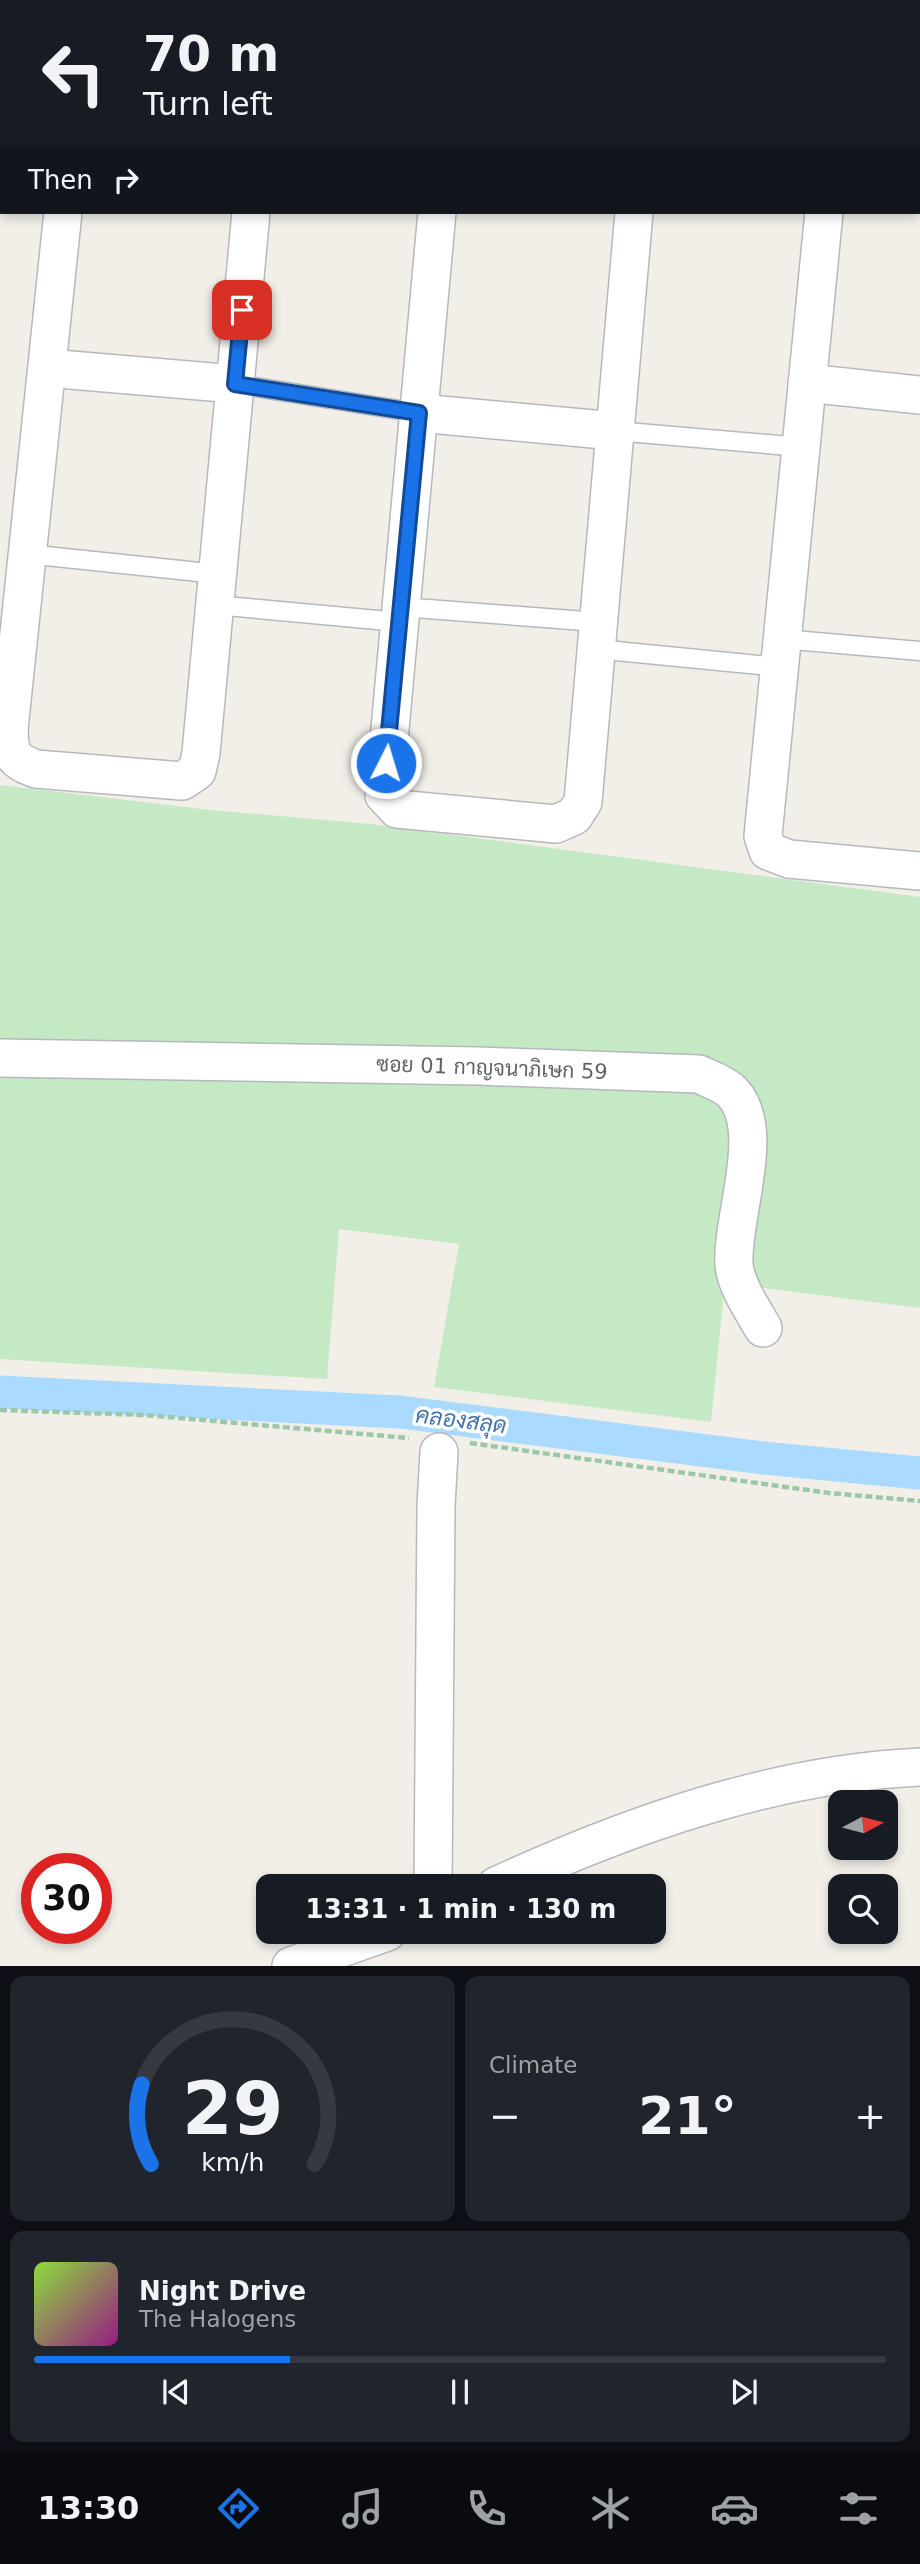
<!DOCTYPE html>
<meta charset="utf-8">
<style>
body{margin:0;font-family:"DejaVu Sans",Sarabun,sans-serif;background:#20242c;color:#f1f3f6;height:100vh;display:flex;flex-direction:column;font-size:26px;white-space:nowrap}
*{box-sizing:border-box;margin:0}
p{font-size:23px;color:#9ea1a6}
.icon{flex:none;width:38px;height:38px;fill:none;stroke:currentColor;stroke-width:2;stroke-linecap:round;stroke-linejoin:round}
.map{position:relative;height:1966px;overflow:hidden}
.panel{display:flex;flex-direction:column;gap:10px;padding:10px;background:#0d0f14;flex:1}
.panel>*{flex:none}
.guide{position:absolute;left:0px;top:0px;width:920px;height:214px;box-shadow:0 4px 10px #0003;background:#171b24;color:#f1f3f6;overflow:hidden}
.needle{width:46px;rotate:83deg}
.tools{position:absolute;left:828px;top:1790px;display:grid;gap:14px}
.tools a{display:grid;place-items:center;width:70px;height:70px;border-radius:14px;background:#171b24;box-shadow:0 4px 10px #0003;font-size:35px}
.speed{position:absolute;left:21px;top:1853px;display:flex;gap:14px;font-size:35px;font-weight:700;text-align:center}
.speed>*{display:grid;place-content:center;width:91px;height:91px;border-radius:50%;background:#171b24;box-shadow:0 4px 10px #0003;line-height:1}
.speed .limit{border:10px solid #d22;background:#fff;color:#111}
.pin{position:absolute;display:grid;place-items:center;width:60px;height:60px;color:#fff;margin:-30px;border-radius:14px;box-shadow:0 4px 10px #0006}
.me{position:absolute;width:77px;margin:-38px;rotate:5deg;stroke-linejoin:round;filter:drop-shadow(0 0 5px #0008)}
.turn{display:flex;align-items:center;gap:24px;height:147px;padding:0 28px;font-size:32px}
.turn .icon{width:91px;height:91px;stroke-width:2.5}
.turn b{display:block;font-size:49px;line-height:60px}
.then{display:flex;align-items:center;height:66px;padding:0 28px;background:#0003;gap:14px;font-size:26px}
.big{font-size:52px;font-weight:700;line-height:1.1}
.panel .widget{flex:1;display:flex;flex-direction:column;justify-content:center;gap:10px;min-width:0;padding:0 24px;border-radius:14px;background:#20242c}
.panel .dial{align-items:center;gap:0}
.dial svg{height:182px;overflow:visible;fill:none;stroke:#363941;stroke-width:7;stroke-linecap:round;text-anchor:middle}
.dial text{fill:#f1f3f6;stroke:none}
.song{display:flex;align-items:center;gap:21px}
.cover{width:84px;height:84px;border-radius:10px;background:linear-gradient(135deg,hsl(90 70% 55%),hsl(310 70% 35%))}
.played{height:7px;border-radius:4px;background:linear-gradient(90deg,#1a73e8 30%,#363941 30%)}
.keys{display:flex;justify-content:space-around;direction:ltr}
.heat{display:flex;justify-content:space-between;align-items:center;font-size:38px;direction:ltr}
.panel .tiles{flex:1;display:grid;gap:10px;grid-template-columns:1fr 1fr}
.widget:last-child{grid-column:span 2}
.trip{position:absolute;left:256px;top:1874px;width:410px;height:70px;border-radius:14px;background:#171b24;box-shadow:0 4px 10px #0003;font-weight:700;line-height:70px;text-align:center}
.tab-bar{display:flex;height:112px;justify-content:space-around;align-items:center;background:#090b0e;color:#9ea1a6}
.tab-bar .icon{width:49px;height:49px}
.tab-bar .active{color:#1a73e8}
.tab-bar b{font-size:32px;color:#f1f3f6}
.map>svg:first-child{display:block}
</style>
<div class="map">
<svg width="920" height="1966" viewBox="0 0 920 1966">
<rect width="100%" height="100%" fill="#f1efe8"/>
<!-- green -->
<polygon fill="#c5e8c5" points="0,785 210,810 371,824 920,897 920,1308 725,1283 711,1422 434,1387 459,1244 339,1229 327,1379 0,1359"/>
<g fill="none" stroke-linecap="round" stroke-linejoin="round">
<!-- canal -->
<polyline stroke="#aadaff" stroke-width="33" points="0,1392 400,1412 763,1458 920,1473"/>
<!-- lane casing -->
<g stroke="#b5b8bc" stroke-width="21">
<g id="lane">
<polyline points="235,384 419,413"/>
<polyline points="615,431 801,447"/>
<polyline points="27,554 218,574"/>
<polyline points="215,605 399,622"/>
<polyline points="401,607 598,622"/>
<polyline points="782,639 920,651"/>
<polyline points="596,649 780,667"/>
</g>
</g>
<!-- street casing -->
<g stroke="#b5b8bc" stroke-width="40">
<g id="street">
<polyline points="295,0 315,2"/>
<polyline points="75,2 75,0"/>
<polyline points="456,2 457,0"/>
<polyline points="652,2 652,0"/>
<polyline points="859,2 860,0"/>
<polyline points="912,2 913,0"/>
<path d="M 63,212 L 9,729 C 10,755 12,760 36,769 L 182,781 L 197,771 L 201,753 L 251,212"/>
<polyline points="437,212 384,795 397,809 556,824 574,816 583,802 634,212"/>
<polyline points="824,212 763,836 768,851 789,859 920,871"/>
<polyline points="47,368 235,384"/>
<polyline points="807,383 920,395"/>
<polyline points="419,413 615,431"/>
<path d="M 0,1058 L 478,1066 L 699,1074 C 709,1079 724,1084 732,1092 C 768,1129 731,1217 734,1265 C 736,1286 753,1310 763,1328"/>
<polyline points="433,1886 436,1506 439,1452"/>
<path d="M 496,1886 C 629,1825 772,1774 920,1767"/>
<polyline points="291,1966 387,1932"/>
</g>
</g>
<!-- path -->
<g stroke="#9cc7a9" stroke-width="4.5" stroke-dasharray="7 3.5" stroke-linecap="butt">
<polyline points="0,1410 145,1415 409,1438"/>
<polyline points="470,1443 829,1493 920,1501"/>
</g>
<!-- lane -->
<use href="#lane" stroke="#fff" stroke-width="18"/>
<!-- street -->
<use href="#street" stroke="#fff" stroke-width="37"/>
</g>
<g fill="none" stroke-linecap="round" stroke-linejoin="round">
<!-- route casing -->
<g stroke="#114b97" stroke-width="18">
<polyline id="route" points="242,310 235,384 419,413 386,763"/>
</g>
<!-- route -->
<use href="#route" stroke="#1a73e8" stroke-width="12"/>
</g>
<g text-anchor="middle" stroke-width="7" stroke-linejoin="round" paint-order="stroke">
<!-- street labels -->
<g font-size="21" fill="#5f6368" stroke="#fff">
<text transform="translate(492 1068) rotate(2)" y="7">ซอย 01 กาญจนาภิเษก 59</text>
</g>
<!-- water labels -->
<g font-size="23" font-style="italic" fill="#4174aa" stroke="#fff">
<text transform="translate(461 1420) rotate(7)" y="8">คลองสลุด</text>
</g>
</g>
</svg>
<div class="tools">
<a><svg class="needle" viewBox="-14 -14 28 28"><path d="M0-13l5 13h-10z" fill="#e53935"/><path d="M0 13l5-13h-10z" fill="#9ea1a6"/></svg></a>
<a><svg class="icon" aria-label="search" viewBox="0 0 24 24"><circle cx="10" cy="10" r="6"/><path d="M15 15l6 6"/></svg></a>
</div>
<div class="speed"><div class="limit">30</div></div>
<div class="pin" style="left:242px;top:310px;background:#d93025"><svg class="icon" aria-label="arrive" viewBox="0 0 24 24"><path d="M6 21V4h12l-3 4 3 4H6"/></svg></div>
<svg class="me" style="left:386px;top:763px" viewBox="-20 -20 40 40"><circle r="17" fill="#1a73e8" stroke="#fff" stroke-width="3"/><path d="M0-11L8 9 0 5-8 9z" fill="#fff"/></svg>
<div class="trip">13:31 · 1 min · 130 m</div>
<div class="guide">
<div class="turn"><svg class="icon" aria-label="left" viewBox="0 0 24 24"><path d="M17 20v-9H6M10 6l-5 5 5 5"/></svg><div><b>70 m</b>Turn left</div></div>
<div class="then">Then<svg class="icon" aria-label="right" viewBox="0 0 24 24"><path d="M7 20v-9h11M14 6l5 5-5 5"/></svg></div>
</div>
</div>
<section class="panel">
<div class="tiles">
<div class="widget dial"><svg viewBox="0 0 100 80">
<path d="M14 69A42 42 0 1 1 86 69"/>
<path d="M14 69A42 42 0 0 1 10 34" stroke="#1a73e8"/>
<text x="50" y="56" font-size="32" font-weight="700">29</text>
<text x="50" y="72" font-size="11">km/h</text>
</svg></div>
<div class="widget"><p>Climate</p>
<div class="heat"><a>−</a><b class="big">21°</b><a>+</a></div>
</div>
<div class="widget">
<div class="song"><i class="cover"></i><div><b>Night Drive</b><p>The Halogens</p></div></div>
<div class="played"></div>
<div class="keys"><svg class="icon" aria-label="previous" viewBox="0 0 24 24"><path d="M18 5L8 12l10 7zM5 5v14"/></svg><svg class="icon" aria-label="pause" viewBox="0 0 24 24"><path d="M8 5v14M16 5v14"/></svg><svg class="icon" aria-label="next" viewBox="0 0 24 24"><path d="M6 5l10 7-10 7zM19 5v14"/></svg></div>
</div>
</div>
</section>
<nav class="tab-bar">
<b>13:30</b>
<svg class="icon active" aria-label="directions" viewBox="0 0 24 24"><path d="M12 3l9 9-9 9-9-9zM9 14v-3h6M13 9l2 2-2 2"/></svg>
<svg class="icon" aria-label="music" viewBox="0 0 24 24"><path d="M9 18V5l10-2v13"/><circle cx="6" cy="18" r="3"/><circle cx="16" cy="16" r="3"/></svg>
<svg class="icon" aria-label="phone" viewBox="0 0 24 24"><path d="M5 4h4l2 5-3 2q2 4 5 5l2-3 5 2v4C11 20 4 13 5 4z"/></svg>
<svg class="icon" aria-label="climate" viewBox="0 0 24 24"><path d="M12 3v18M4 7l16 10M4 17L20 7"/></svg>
<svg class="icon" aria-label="car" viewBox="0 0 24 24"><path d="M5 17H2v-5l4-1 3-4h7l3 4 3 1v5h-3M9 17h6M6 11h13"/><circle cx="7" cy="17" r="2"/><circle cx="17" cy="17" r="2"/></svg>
<svg class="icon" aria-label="filters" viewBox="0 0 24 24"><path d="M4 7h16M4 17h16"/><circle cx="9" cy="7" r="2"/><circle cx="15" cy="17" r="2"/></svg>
</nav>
